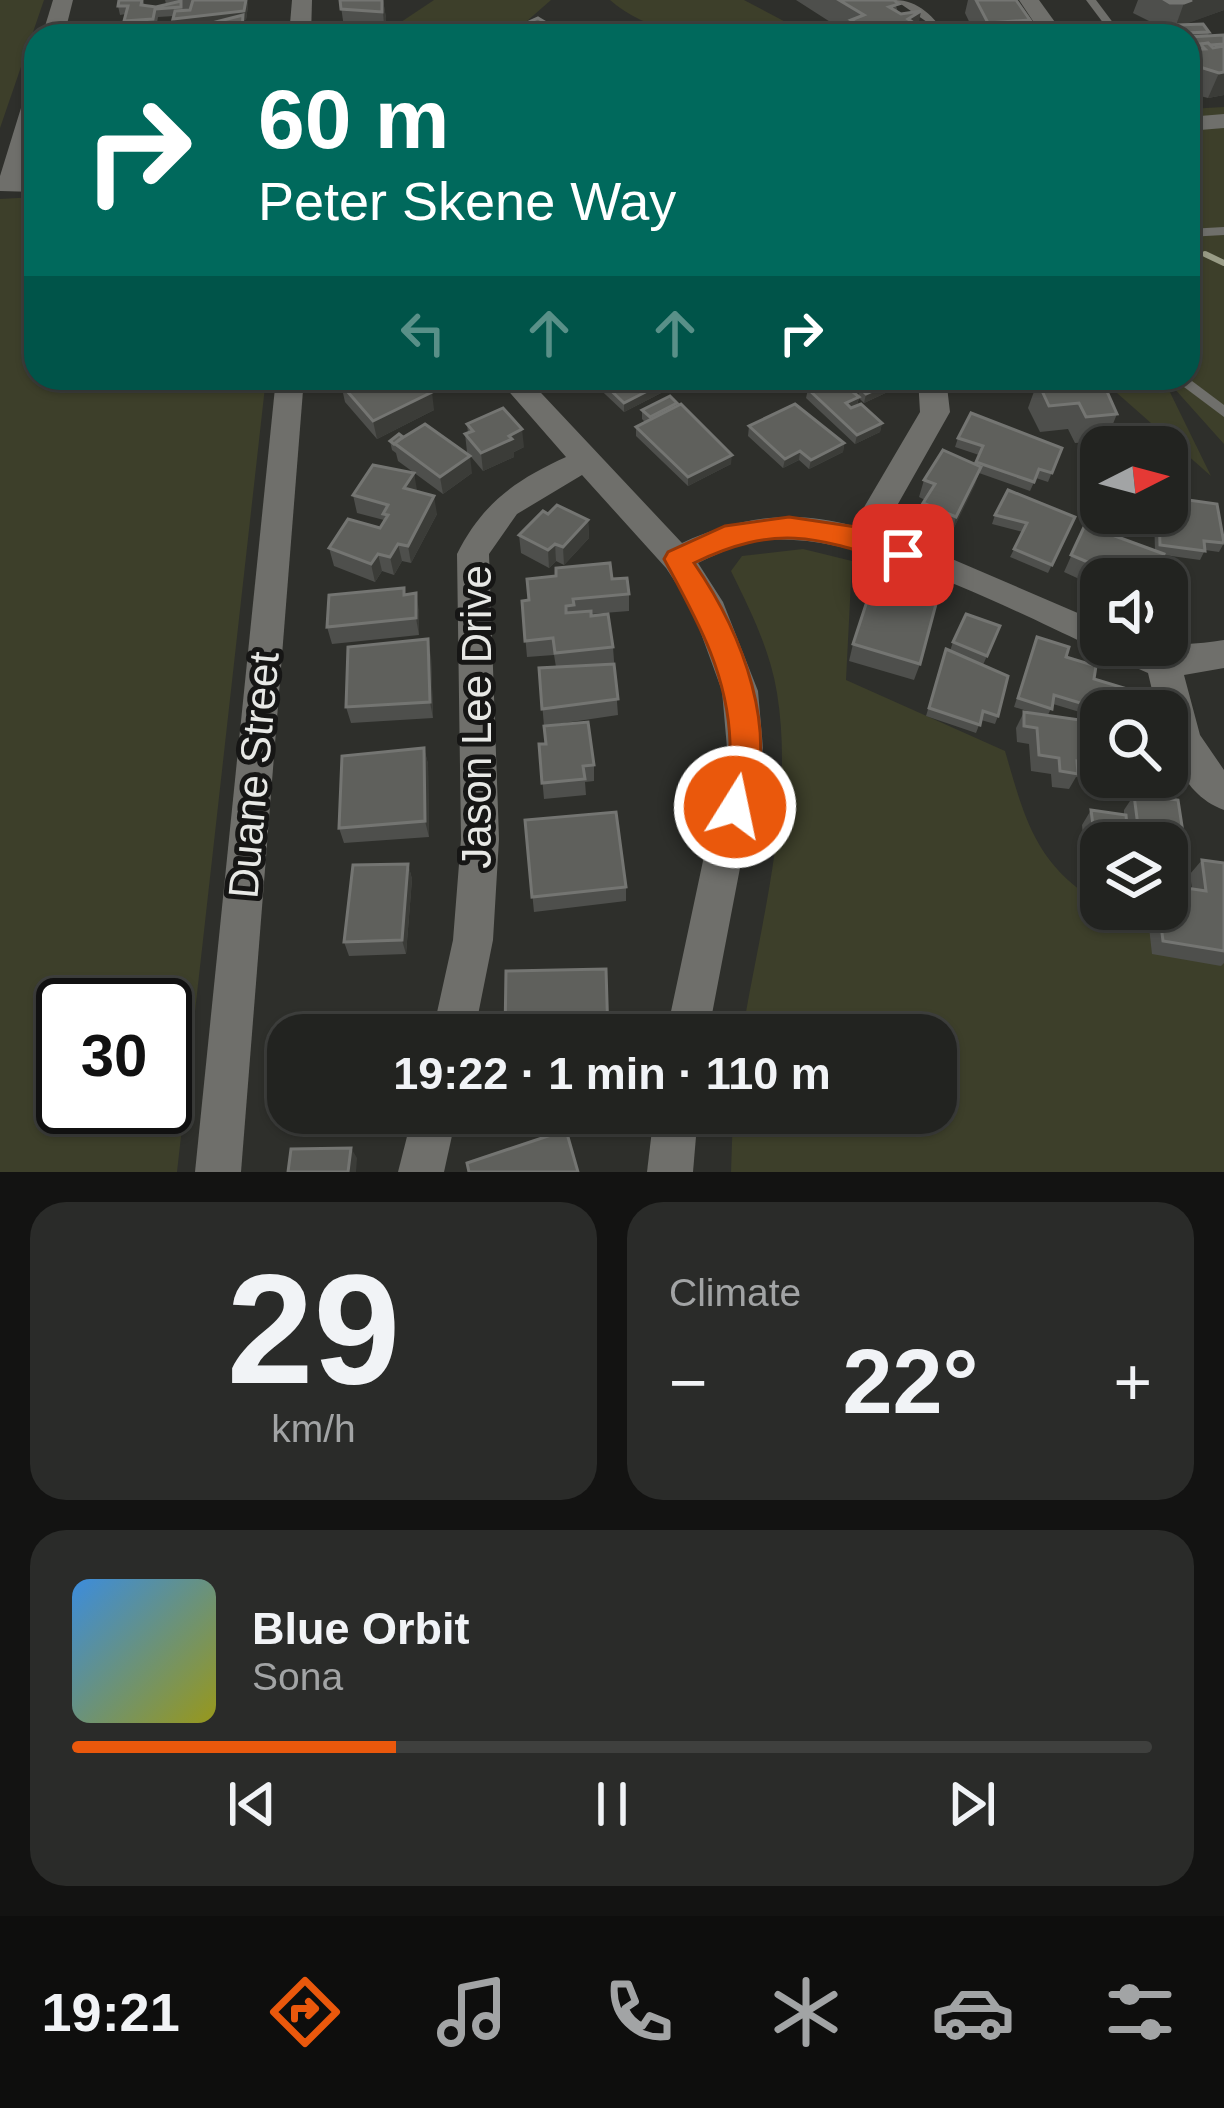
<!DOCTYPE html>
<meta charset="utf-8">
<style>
body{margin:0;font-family:Arial,sans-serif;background:#2a2b29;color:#f1f3f6;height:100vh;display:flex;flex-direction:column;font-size:45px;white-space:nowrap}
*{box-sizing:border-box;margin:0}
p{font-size:39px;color:#a2a4a5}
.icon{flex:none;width:66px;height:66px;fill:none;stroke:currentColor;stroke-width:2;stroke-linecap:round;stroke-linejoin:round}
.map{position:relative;height:1172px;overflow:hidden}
.side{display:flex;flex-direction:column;gap:30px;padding:30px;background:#131312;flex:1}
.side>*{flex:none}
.hud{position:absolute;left:24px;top:24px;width:1176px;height:366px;border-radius:36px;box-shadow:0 3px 9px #0004,0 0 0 3px #3f403e;background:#00695c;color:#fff;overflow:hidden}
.needle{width:78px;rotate:84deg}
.fabs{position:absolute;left:1080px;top:426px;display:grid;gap:24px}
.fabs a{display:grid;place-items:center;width:108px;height:108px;border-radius:24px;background:#222320;box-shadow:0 3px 9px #0004,0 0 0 3px #3f403e;font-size:60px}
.speed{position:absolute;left:36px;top:978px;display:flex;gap:24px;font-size:60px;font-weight:700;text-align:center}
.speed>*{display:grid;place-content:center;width:156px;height:156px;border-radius:50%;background:#222320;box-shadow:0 3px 9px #0004,0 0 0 3px #3f403e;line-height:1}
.speed .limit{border:6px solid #111;border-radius:18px;background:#fff;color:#111}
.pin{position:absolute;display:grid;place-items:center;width:102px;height:102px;color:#fff;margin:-51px;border-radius:24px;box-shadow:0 6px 18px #0006}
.me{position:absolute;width:132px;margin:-66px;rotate:10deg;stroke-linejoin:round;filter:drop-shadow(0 0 9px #0008)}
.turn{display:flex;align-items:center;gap:42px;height:252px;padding:0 36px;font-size:54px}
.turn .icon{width:156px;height:156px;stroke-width:2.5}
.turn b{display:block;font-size:84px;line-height:102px}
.lanes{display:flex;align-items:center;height:114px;padding:0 36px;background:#0003;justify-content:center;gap:60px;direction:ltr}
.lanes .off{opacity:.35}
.big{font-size:90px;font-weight:700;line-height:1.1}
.side .tile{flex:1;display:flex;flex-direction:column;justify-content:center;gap:18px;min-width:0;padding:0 42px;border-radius:36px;background:#2a2b29}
.side .dial{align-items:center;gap:0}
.dial b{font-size:156px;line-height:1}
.song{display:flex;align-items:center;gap:36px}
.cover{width:144px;height:144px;border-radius:18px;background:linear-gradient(135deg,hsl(210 70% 55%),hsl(60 70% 35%))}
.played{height:12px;border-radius:6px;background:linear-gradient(90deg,#ea580c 30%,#3f403e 30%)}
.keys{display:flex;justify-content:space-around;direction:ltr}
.heat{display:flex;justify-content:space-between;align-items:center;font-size:66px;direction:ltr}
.side .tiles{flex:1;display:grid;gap:30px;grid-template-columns:1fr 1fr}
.tile:last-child{grid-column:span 2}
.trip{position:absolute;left:267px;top:1014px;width:690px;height:120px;border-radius:36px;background:#222320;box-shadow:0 3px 9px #0004,0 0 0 3px #3f403e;font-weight:700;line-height:120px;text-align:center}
.tabs{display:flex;height:192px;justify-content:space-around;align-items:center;background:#0e0e0d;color:#a2a4a5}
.tabs .icon{width:84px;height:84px}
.tabs .on{color:#ea580c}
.tabs b{font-size:54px;color:#f1f3f6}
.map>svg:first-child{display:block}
</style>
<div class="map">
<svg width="1224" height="1172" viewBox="0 0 1224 1172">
<rect width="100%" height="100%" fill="#2e2f2b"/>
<!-- green -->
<g fill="#3d3f2a" fill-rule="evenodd">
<polygon points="0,0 44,0 0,128"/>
<polygon points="434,0 551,0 510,36 380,36"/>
<path d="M 610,0 L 744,0 L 812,36 C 744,36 665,48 610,0 Z"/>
<polygon points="1224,107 1224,444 1165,378 1188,378 1188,109"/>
<path d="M 36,197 L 36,378 L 266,378 L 177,1172 L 0,1172 L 0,199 ZM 165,1005 L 165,1107 L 63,1107 L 63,1005 Z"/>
<polygon points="1100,378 1163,378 1211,476"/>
<path d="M 803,549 L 852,561 L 846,680 L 1005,751 C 1025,819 1035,865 1101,904 L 1101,909 L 1110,909 L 1202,962 L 1224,959 L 1224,1172 L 731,1172 L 733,1113 L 936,1113 L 936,1035 L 742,1035 C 760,925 795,804 777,693 C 770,649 750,610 731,571 L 742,556 Z"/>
</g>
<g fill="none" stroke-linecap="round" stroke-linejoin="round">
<!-- stream -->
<polyline stroke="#999c86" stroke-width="6" points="1205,254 1224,263"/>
<!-- service -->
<g fill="#6f6f6b" fill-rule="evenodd">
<path d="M 895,0 C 918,0 935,17 946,36 L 936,36 L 927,22 Z"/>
<polygon points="1086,0 1096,0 1123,36 1113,36"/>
<polygon points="1224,227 1224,235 1188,237 1188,229"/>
<polygon points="1172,378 1188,378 1224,405 1224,417"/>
</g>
<!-- minor -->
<g fill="#6f6f6b" fill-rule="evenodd">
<polygon points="53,0 73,0 64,36 42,36"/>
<polygon points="292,0 312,0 311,36 289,36"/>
<polygon points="1019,0 1039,0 1065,36 1043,36"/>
<polygon points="36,88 36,134 23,178 36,178 36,192 0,191 0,176 25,95"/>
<polygon points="1224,114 1224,128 1188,131 1188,117"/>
<polygon points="276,378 304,378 241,1172 195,1172"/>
<path d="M 497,378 L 527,378 L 682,543 C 739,517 792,509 853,526 L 920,412 L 918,378 L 946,378 L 950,412 L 881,534 L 945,556 L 1101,623 L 1101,645 C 1144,645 1181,647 1224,640 L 1224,668 L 1184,675 L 1200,735 L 1224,770 L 1224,810 C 1183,795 1167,751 1167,711 L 1157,711 L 1148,673 C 1050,630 867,526 758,541 C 737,544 717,554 698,563 L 723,602 L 758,691 L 763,748 L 708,1035 L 666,1035 L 727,748 L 722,691 L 691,606 L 666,568 L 582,475 L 517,514 L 489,554 L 499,839 L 493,940 L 474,1035 L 432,1035 L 453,940 L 461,839 L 457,554 C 482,504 515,480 566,457 Z"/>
<polygon points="413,1113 457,1113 444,1172 398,1172"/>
<polygon points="654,1113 698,1113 693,1172 647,1172"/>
</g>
</g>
<!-- wall -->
<g fill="#4e4f4c" fill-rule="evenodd">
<polygon points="119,0 143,0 145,6 156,7 166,4 165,0 247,0 248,6 246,20 244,20 246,36 204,36 204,25 176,28 174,16 158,17 156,28 127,29 124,21 126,14 120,15 118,6"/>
<polygon points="340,0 383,0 386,18 385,36 345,34"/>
<polygon points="796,0 894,0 898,12 920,27 918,36 849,36 849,34"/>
<polygon points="968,0 1016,0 1030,20 1026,34 1042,36 976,36 965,13"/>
<polygon points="1138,0 1224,0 1224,10 1184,24 1209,32 1208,36 1224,35 1224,95 1208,98 1188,93 1188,36 1151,36 1150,34 1153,26 1157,25 1133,13"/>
<polygon points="516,28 558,30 558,36 516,36"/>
<polygon points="346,378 418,378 434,410 377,439 345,402 341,384 353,379 346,380"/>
<polygon points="588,378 657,378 663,383 663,392 624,412"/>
<polygon points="843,378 891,378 892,390 864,403 859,398 857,405 882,423 880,432 855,444 806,398 808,389 842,382"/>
<polygon points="1011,378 1050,378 1049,381 1117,414 1106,441 1075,443 1068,429 1040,432 1028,408 1036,386 1017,389"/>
<polygon points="677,406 731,464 688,486 636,436 636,427 645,422 642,419 642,410"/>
<polygon points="467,424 524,447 514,452 514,457 483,471 467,452 465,434 468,433"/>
<polygon points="749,426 844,443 843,452 809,469 799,460 783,468 748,436"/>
<polygon points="958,438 1062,448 1048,482 1036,478 1030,491 979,473 951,534 918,521 925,500 919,497 924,480 975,465 979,455 955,447"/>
<polygon points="390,441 472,473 443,494 398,461 396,453 392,450"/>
<polygon points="414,473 416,491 437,514 411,563 402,561 394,575 382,571 375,582 334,566 329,548 380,528 384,520 357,513 353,495"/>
<polygon points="1154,513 1167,513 1224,543 1219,552 1205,550 1200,560 1164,555 1154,579 1101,579 1101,589 1064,572 1085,525 1155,551"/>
<polygon points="548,514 588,520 589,538 564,565 556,561 549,568 521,553 519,535"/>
<polygon points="995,515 1075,517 1048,573 1010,557 1023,532 992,524"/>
<polygon points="612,579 629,594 629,611 591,614 613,647 618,715 544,726 539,668 556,667 554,655 527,657 522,601"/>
<polygon points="404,588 405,594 419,610 419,635 332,644 327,627"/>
<polygon points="1000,626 983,665 998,716 995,724 981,720 976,733 926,716 946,649 950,651 953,642"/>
<path d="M 1037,637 L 1066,657 L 1094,679 L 1101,711 L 1101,777 L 1117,777 L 1113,783 L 1076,777 L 1069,789 L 1052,787 L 1051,774 L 1031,771 L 1029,744 L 1017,742 L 1016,728 L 1024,712 L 1037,714 L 1014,707 ZM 1053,704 L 1083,713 L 1081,720 L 1048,715 Z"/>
<polygon points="853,644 920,664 914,680 849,661"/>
<polygon points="431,656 433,718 351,723 346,707"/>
<polygon points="539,744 546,744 594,765 594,781 585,782 586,795 544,799"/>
<polygon points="424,748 428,764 429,837 344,843 339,828"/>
<polygon points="1134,795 1184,839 1172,854 1167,853 1167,843 1101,843 1101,875 1099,851 1084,848 1082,825 1091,810 1124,815 1124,810"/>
<polygon points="525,820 626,887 626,901 534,912"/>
<polygon points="1202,860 1224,863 1224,963 1221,966 1152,954 1147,909 1167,909 1186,888 1192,889 1190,874"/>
<polygon points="408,864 412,879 406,954 349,956 344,942"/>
<polygon points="375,1113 375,1131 318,1137 311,1126"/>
</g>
<!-- shaded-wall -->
<g fill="#3b3c38">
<polygon points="247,0 248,6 246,20 244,20 246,36 243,36 242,20 176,28 173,19"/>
<polygon points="382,0 383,0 386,18 385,36"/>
<polygon points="1192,0 1224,0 1224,10 1175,28 1184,3"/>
<polygon points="921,11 918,28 920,27 918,36 894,36 908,19"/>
<polygon points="1224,72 1224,95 1208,98 1219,73"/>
<polygon points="895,381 892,390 864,403 866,394"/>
<polygon points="663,383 663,392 624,412 624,403"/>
<polygon points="860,388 857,406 844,412 846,403 853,392"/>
<polygon points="432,392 434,410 377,439 373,421"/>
<polygon points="882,423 880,432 855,444 857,435"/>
<polygon points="522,429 524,447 514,452 514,457 483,471 481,453"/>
<polygon points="844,443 843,452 809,469 811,460"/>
<polygon points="800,451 799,460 783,468 785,459"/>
<polygon points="732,455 731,464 688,486 688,477"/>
<polygon points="470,456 472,473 443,494 440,477"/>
<polygon points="981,467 975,485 951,534 956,517"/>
<polygon points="414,473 417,490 407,505 404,488"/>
<polygon points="434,496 437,514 411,563 408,546"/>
<polygon points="588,520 589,538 564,565 563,547"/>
<polygon points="398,544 402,561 394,575 390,557"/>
<polygon points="555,544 556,561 549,568 548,550"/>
<polygon points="378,554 382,571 375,582 371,564"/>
<polygon points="416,593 419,610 419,635 416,618"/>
<polygon points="428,639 431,656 433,718 430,702"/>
<polygon points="424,748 428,764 429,837 425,821"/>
<polygon points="408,864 412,879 406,954 402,940"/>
<polygon points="370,1113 375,1113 375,1131 370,1120"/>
<polygon points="351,1148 357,1158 356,1172 348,1172"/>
</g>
<!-- building -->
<g fill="#5f605c" stroke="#747572" stroke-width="3">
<polygon points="119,0 142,0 141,5 156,7 181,1 181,7 155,9 153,19 124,21 128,6 118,6"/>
<polygon points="193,0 246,0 244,11 173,19 175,11 190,10"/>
<polygon points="340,0 382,0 382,12 341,9"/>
<polygon points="839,0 894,0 899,4 889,7 901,14 921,11 908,19 920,27 894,36 883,36 869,30 851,20 864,15"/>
<polygon points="976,0 1016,0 1030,20 988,23"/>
<polygon points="1165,0 1192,0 1184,3 1170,3"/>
<polygon points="243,15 242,31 203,34 204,25"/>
<polygon points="538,18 558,30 543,36 537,36 516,28"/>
<polygon points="1203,24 1209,32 1159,34 1153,26"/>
<polygon points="150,29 149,36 103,36 105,31"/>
<polygon points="1040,33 1042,36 997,36"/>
<polygon points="1224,35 1224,44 1210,45 1208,43 1200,44 1201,45 1188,46 1188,37"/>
<polygon points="1208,43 1213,48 1224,46 1224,72 1219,73 1200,67 1188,68 1188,50 1205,49 1200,44"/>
<polygon points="356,378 418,378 432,392 373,421 341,384"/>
<polygon points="598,378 657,378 663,383 624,403"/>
<polygon points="832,378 837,378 844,384 852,381 850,378 891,378 895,381 866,394 860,388 853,392 859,397 846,403 851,408 861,404 882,423 857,435 808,389"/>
<polygon points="1086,378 1101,378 1117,414 1086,417 1079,403 1049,406 1038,382"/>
<polygon points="670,396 677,403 650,417 642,410"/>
<polygon points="681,404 732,455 688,477 636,427"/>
<polygon points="795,404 844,443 811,460 800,451 785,459 749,426"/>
<polygon points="503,408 522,429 509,436 512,439 481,453 465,434 473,431 467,424"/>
<polygon points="971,413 1062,448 1052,473 1039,469 1034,482 976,462 983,446 958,438"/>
<polygon points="425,424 470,456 440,477 394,443"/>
<polygon points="399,434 403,437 394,444 390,441"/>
<polygon points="943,450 981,467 956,517 923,503 935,484 924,480"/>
<polygon points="373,465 414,473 404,488 434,496 408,546 398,544 390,557 378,554 371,564 329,548 348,519 380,528 388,515 383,514 388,505 353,495"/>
<polygon points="1008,490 1075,517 1052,565 1014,549 1027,523 995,515"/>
<polygon points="1167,497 1217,504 1224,543 1204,541 1205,551 1160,545 1159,513 1167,513"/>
<polygon points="557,505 588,520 563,547 555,544 548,550 519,535 543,511 548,514"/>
<polygon points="1085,525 1164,554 1154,579 1127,579 1071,555"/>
<polygon points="610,563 612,579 627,578 629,594 573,599 574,605 566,606 566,613 591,611 591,616 608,614 613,647 555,653 553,638 525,641 522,601 529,600 527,579 556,576 556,568"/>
<polygon points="404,588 404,595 416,593 416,618 327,627 329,595"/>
<polygon points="889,591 936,604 920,664 853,644 869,595 888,596"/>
<polygon points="966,614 1000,626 987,656 953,642"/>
<polygon points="1037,637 1069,647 1066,657 1096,666 1094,679 1134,691 1131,711 1101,711 1101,719 1085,714 1087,705 1054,695 1052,709 1018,698"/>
<polygon points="428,639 430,702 346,707 348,647"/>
<polygon points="946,649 1008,676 998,716 983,711 980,725 929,708"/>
<polygon points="614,664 618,699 542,709 539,668"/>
<polygon points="1024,712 1101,723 1101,764 1077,761 1078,774 1060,771 1059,758 1039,755 1037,728 1024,726"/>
<polygon points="588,722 594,765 583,766 585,779 542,783 539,744 546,744 544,726"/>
<polygon points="424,748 425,821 339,828 342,756"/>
<polygon points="1134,795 1178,800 1184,839 1161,835 1162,843 1109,843 1108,836 1094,833 1091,810 1126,815 1127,826 1138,826"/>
<polygon points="616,812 626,887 532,897 525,820"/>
<polygon points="1202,860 1224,863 1224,951 1163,941 1159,909 1167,909 1167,892 1186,894 1186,888 1206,891"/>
<polygon points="408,864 402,940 344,942 353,865"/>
<polygon points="606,969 608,1035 505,1035 506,971"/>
<polygon points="371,1019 371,1035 316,1035 317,1024"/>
<polygon points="312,1113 370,1113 370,1120 311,1126"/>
<polygon points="566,1130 578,1172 469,1172 467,1163"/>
<polygon points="351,1148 348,1172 288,1172 291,1149"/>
</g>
<!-- route -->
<path fill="#ea580c" stroke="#983908" stroke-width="3" d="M 789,517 L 863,528 L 912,548 L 916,555 L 903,565 C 819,538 779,522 694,563 C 741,631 784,735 746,817 L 735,821 L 724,817 C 714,794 731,767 730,743 C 728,673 696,618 664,559 L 668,552 L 725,526 Z"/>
<g text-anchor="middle" stroke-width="10" stroke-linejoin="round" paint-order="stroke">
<!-- street labels -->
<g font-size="42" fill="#e7e8e5" stroke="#161615">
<text transform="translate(476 717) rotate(-90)" y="15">Jason Lee Drive</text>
<text transform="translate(253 775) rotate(-85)" y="15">Duane Street</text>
</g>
</g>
</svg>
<div class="fabs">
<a><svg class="needle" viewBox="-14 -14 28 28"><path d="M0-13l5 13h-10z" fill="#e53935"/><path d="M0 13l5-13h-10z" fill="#a2a4a5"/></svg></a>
<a><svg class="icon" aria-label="sound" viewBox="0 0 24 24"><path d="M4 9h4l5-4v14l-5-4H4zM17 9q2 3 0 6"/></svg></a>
<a><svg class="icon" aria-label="search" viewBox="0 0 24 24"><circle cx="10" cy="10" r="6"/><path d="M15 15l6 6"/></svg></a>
<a><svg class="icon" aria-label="layers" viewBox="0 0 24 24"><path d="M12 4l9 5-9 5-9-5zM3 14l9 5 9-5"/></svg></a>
</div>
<div class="speed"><div class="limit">30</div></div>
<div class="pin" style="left:903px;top:555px;background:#d93025"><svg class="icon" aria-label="arrive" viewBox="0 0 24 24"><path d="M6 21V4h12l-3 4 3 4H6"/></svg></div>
<svg class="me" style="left:735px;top:807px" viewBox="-20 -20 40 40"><circle r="17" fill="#ea580c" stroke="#fff" stroke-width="3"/><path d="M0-11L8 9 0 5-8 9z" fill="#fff"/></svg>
<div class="trip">19:22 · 1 min · 110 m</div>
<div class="hud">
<div class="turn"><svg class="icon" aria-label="right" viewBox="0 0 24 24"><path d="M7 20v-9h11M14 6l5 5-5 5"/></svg><div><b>60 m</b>Peter Skene Way</div></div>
<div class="lanes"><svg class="icon off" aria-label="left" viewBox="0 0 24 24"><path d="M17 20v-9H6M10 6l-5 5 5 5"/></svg><svg class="icon off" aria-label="ahead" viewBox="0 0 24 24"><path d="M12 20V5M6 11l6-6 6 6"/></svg><svg class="icon off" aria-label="ahead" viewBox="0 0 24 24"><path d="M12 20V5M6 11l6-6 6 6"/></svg><svg class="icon" aria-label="right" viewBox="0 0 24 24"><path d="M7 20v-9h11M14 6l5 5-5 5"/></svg></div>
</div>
</div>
<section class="side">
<div class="tiles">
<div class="tile dial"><b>29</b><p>km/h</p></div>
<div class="tile"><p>Climate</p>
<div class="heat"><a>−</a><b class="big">22°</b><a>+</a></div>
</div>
<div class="tile">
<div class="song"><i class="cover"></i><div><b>Blue Orbit</b><p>Sona</p></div></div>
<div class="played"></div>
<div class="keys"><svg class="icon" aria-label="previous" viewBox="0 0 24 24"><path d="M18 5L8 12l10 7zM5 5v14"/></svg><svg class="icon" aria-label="pause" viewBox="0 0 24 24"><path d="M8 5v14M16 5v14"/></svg><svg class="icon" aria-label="next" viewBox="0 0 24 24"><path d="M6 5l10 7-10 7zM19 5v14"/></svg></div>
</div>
</div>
</section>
<nav class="tabs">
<b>19:21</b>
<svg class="icon on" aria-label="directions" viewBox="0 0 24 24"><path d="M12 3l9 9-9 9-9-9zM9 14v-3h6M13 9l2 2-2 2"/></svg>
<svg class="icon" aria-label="music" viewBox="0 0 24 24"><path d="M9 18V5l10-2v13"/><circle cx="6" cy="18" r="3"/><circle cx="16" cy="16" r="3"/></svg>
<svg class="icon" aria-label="phone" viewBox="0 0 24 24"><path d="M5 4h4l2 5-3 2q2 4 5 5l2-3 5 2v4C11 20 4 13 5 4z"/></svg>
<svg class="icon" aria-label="climate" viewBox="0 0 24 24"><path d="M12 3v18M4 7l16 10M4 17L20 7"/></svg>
<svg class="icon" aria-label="car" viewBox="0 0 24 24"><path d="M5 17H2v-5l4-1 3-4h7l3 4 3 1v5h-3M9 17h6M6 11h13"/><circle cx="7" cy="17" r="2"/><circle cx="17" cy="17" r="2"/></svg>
<svg class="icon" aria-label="filters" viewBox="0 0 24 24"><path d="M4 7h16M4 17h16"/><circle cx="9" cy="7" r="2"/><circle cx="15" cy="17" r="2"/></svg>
</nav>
